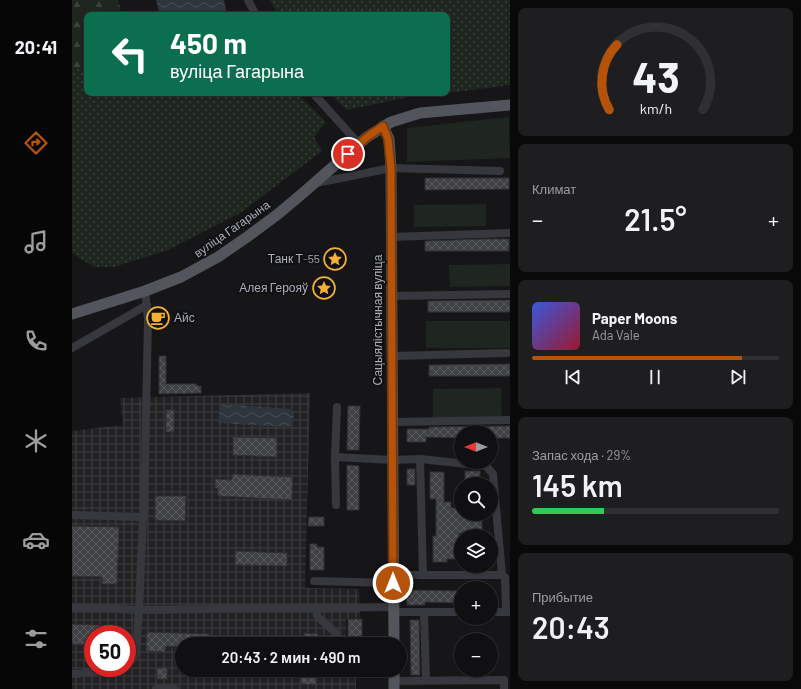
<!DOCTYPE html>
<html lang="ru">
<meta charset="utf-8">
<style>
body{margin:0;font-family:Barlow,sans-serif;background:#1e1e20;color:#f1f3f6;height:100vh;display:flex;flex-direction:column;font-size:15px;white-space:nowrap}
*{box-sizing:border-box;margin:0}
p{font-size:13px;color:#9c9d9f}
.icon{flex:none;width:22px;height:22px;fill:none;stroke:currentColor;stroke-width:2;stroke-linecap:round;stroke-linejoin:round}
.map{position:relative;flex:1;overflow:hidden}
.drawer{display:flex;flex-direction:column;gap:8px;padding:8px;background:#09090a;width:291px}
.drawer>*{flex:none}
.hud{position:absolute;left:12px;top:12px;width:366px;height:84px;border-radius:8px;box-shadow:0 1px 3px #0004,0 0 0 1px #303032;background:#0b6e4f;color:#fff;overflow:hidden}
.needle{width:26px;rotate:270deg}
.controls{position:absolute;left:382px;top:425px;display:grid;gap:8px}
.controls a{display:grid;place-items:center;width:44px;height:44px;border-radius:50%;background:#101012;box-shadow:0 1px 3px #0004,0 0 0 1px #303032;font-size:20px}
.speed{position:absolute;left:12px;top:625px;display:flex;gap:8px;font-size:20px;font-weight:700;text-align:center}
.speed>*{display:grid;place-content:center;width:52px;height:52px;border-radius:50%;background:#101012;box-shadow:0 1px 3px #0004,0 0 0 1px #303032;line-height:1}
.speed .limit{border:6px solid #d22;background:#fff;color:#111}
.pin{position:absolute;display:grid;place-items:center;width:34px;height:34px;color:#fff;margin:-17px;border:2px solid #fff;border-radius:50%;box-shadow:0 1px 4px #0007}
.me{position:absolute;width:44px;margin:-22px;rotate:0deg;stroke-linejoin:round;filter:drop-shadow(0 0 3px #0008)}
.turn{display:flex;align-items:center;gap:14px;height:84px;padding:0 20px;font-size:18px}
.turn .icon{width:52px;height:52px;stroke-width:2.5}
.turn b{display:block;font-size:28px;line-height:34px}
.big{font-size:30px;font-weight:600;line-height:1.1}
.drawer .widget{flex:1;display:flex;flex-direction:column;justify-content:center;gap:6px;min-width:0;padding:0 14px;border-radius:8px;background:#1e1e20}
.drawer .dial{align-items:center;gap:0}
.dial svg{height:104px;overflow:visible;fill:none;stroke:#303032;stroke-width:7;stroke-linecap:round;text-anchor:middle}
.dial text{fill:#f1f3f6;stroke:none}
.song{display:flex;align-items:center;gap:12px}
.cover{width:48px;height:48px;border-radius:6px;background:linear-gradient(135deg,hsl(230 70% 55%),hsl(350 70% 35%))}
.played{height:4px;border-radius:2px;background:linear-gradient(90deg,#b45309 85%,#303032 85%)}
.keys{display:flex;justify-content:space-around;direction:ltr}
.heat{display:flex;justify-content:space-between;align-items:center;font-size:22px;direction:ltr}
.charge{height:6px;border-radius:3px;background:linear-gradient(90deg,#34c759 29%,#303032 0)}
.trip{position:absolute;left:103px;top:637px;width:232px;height:40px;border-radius:20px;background:#101012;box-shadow:0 1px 3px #0004,0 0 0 1px #303032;font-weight:600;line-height:40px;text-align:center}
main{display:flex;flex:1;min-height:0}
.menu{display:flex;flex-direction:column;width:72px;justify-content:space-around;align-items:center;background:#060607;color:#9c9d9f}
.menu .icon{width:28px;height:28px}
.menu .current{color:#b45309}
.menu b{font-size:18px;color:#f1f3f6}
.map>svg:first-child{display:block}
</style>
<main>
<nav class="menu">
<b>20:41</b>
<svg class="icon current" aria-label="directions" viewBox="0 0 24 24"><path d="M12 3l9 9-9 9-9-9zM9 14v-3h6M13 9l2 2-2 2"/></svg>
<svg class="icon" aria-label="music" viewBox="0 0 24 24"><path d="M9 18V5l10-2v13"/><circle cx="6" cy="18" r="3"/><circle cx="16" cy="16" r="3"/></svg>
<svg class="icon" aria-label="phone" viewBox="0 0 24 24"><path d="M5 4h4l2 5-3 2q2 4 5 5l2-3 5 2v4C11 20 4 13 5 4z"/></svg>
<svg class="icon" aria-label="climate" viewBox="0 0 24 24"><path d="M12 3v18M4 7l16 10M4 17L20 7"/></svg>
<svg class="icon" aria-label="car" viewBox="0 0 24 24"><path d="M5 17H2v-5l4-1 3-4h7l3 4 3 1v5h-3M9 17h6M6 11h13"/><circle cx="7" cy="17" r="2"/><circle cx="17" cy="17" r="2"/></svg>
<svg class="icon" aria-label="filters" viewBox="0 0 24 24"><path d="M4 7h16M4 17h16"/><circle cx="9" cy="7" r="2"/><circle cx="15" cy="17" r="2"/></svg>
</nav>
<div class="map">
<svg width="438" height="689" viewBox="0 0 438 689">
<defs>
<pattern id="industrial-grid" width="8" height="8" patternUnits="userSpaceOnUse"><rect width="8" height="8" fill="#222225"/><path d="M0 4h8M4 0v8" fill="none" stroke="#3f3f43"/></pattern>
<pattern id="forest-firs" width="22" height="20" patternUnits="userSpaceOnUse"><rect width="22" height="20" fill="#1e261f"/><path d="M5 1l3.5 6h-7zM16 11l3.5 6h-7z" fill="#3c433d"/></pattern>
<pattern id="garden-dots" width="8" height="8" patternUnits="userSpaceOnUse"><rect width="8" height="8" fill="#1e261f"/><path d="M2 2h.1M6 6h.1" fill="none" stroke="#3c433d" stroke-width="1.8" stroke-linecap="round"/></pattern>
<pattern id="water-waves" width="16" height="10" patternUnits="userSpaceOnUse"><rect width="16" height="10" fill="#2c353c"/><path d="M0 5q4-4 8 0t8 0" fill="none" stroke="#485056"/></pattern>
<pattern id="building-cross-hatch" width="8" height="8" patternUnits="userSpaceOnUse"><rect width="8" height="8" fill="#404145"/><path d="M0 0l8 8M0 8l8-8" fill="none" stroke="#595a5e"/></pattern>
</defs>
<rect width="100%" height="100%" fill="#161618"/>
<!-- industrial -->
<path fill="url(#industrial-grid)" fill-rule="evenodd" d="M 238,393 L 233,588 L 287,589 L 288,618 L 274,619 L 274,644 L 110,644 L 110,670 L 284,670 L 284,689 L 0,689 L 0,431 L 51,425 L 48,398 ZM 21,634 L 55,634 L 55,668 L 21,668 Z"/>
<!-- forest -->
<polygon fill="url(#forest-firs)" points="0,0 46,0 50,15 15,15 15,71 0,68"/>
<!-- park -->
<g fill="#1e261f">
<polygon points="437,117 438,158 335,162 335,128"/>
<polygon points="414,204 414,226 342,227 342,205"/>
<polygon points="438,264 438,286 378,287 377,265"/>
<rect x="354" y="321" width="84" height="27"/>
<polygon points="429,388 430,423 361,423 361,389"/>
</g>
<!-- garden -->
<g fill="url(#garden-dots)">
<polygon points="198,0 438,0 438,85 375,93 375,15 206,15"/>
<polygon points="0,68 15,71 15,93 225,93 254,122 242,137 250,151 168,213 96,250 42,267 22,267 0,253"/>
<polygon points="258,93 368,93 351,94 275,110 262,98"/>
</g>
<!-- water -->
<g fill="url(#water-waves)">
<polygon points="84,0 152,0 155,15 88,15"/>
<polygon points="150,404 218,409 222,413 221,423 219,426 215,427 148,423 146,422 148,405"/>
</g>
<!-- building -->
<g fill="url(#building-cross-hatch)" stroke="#303034">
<polygon points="353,178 437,178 437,189 353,190"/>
<polygon points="411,239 437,239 437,251 353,251 353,241"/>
<polygon points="438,300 438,312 356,312 356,301"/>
<polygon points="81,312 92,312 91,328 86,328 86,324 81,324"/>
<polygon points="87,356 94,356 94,384 125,384 125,386 129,386 129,393 87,394"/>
<polygon points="438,364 438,376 357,376 357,365"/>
<polygon points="276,406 288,406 287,450 275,450"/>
<rect x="94" y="410" width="8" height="22"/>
<polygon points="438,426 438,438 419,438 419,432 389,432 389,438 354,437 354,442 335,442 335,429 357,429 357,427"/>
<polygon points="161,437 205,438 205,457 161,455"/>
<polygon points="275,465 287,466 287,510 275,510"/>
<rect x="335" y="469" width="8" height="16"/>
<rect x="393" y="471" width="15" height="13"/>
<polygon points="358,472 372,472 372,502 379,502 379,508 389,508 389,514 410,514 410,533 387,533 387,559 375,559 375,562 361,562 361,536 364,536 364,499 358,499"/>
<polygon points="160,474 221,477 220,500 146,496 146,488 143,488 143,479 160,480"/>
<polygon points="83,496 114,496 113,521 83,520"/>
<polygon points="237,517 252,517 252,526 236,526"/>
<polygon points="0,526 47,527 45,584 30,584 30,577 0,576"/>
<polygon points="238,544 245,544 245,547 252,547 252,570 238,570"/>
<polygon points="163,551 215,553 215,566 163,565"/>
<polygon points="334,590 389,591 389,603 353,602 353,605 335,605"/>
<rect x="276" y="619" width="14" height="25"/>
<polygon points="338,620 347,620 348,675 339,675"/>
<polygon points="0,624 46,626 45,634 21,634 21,645 0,644"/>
<polygon points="75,632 137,634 137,644 110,644 110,647 94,646 93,652 74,651"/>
<polygon points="232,633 246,634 246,644 232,644"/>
<rect x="85" y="668" width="10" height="11"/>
<polygon points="230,670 245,670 244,685 229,684"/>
</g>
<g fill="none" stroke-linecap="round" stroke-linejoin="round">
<!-- minor -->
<g stroke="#37383d" stroke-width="8">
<polyline points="176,0 184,15"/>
<polyline points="241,93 287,144"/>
<polyline points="244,183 319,168 428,171"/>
<polyline points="319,237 438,233"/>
<polyline points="319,296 438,294"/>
<polyline points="0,348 75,305"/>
<polyline points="320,356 435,353"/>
<polyline points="265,407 263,457 320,460 348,459 351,575 430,575 433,577 434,612"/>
<polyline points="320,422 438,420"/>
<polyline points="263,457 264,505"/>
<polyline points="348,459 414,466 421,474 430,575"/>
<polyline points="0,515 71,517"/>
<polyline points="321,575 351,575"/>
<polyline points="242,581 321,583"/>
<polyline points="0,607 67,610 321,607"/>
<polyline points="244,608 245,616 265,634"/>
<polyline points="321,612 389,612"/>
<polyline points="352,612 354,680"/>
<polyline points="419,612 438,612"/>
<polyline points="55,664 60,660 64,653 67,610 73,469 76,319 73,291"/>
<polyline points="0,674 41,671 49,668"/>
<polyline points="322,681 432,680 432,689"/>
<polyline points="84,689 103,689"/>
</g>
<!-- major -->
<g stroke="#53555c" stroke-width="11">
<polyline points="311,126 317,139 319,168 322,644"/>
<polyline points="0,314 73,291 109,277 146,257 175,237 206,214 231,193 295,137 319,122 348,113 438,105"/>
<polyline points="322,670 322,689"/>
</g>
</g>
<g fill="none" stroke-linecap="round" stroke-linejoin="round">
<!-- route casing -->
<g stroke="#753606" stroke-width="10">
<polyline id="route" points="276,154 295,137 311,126 316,139 319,168 321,583"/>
</g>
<!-- route -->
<use href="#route" stroke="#b45309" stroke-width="7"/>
</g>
<!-- icons -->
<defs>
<g id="sight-ring" transform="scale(1.15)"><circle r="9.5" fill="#111113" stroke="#f2b134" stroke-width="1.5"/><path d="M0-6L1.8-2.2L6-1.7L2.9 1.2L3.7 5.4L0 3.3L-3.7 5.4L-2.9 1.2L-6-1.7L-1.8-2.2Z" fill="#f2b134"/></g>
<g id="cafe-ring" transform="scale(1.15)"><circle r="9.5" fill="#111113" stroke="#f2b134" stroke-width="1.5"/><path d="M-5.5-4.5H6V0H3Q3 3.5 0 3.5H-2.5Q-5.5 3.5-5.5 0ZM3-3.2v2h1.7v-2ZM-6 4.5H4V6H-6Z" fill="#f2b134"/></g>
</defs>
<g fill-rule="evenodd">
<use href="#sight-ring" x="263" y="259"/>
<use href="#sight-ring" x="252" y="288"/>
<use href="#cafe-ring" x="86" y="318"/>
</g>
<g text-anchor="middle" stroke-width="4" stroke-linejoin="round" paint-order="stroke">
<!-- street labels -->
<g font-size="12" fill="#a8adb8" stroke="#111113">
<text transform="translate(160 229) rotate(-35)" y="4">вуліца Гагарына</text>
<text transform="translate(306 320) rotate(-90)" y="4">Сацыялістычная вуліца</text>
</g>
<!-- poi labels -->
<g font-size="12" fill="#a8adb8" stroke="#111113" text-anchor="end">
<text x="248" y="263">Танк Т-55</text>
<text x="236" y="292">Алея Герояў</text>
<text x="102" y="322" text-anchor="start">Айс</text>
</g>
</g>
</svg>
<div class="controls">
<a><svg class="needle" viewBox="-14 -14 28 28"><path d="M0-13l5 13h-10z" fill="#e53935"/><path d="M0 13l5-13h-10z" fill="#9c9d9f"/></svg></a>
<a><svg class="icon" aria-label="search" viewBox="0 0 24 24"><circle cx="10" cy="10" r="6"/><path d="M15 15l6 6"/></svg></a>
<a><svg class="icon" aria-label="layers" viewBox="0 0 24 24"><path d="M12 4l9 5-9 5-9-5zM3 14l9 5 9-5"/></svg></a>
<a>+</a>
<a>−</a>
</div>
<div class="speed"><div class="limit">50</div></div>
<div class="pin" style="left:276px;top:154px;background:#d93025"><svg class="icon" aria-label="arrive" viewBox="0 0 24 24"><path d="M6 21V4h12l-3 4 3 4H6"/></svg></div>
<svg class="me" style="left:321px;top:583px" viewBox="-20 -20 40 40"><circle r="17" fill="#b45309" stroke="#fff" stroke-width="3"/><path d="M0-11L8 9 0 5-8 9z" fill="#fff"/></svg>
<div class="trip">20:43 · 2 мин · 490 m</div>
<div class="hud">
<div class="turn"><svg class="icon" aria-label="left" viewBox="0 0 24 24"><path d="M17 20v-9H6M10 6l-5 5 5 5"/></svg><div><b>450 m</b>вуліца Гагарына</div></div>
</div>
</div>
<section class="drawer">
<div class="widget dial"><svg viewBox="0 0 100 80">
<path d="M14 69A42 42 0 1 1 86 69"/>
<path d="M14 69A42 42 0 0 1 20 19" stroke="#b45309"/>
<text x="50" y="56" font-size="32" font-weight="700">43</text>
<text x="50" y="72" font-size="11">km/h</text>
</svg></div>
<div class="widget"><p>Климат</p>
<div class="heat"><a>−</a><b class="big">21.5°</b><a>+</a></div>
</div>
<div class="widget">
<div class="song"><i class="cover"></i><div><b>Paper Moons</b><p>Ada Vale</p></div></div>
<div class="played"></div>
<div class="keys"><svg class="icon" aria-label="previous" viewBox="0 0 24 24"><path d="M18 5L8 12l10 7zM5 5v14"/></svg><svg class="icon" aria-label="pause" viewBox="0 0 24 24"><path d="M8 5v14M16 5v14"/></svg><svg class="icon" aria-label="next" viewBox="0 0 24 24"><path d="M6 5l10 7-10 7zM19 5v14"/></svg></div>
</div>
<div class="widget"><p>Запас хода · 29%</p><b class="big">145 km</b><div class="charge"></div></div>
<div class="widget"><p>Прибытие</p><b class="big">20:43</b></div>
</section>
</main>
